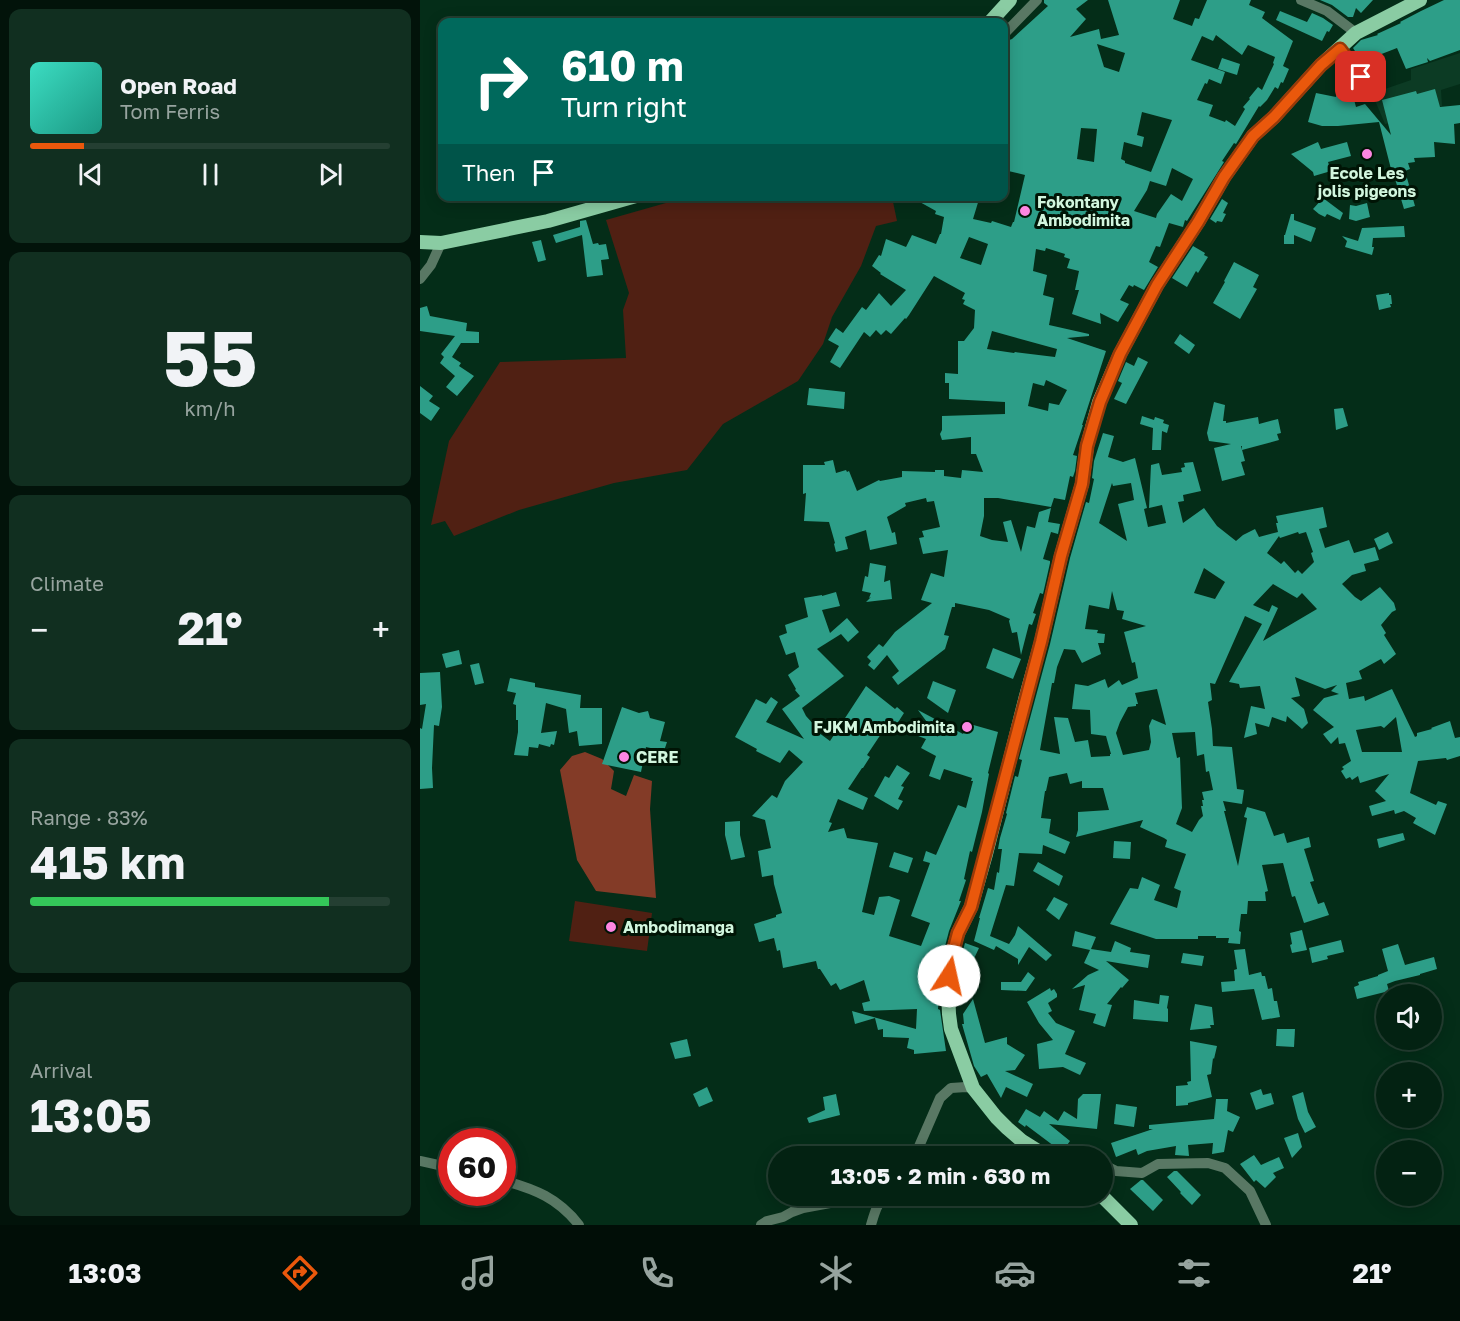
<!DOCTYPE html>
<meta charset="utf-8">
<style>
body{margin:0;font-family:"Golos Text",sans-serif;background:#112f20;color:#f1f3f6;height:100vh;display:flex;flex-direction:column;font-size:22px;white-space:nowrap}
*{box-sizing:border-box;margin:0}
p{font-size:20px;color:#97a49f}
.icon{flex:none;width:33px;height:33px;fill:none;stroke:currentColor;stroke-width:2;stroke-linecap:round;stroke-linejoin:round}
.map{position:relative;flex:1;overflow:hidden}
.drawer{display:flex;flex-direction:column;gap:9px;padding:9px;background:#02130a;width:420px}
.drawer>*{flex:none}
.top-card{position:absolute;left:18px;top:18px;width:570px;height:183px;border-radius:12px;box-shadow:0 3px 15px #0003,0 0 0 2px #243f32;background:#00695c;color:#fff;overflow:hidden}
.fabs{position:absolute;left:956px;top:984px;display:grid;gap:12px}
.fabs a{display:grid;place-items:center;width:66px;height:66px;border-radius:50%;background:#032212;box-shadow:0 3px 15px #0003,0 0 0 2px #243f32;font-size:30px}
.speed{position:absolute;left:18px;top:1128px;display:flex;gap:12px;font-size:30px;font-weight:700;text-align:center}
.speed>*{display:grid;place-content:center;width:78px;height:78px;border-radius:50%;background:#032212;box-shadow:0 3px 15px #0003,0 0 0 2px #243f32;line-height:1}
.speed .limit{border:9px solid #d22;background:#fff;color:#111}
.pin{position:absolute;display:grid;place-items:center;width:51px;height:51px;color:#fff;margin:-26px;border-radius:12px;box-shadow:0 3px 9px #0006}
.me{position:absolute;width:66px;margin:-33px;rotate:10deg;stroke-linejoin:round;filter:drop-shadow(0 0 4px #0008)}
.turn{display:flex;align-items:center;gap:21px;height:126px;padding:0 24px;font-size:27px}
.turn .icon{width:78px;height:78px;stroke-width:2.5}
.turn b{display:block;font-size:42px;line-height:51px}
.then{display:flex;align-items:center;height:57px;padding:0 24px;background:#0003;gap:12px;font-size:22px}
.big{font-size:45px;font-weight:700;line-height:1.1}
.drawer .widget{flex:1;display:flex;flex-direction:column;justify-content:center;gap:9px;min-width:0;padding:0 21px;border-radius:12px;background:#112f20}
.drawer .dial{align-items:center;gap:0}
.dial b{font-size:78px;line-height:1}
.song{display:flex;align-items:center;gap:18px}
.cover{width:72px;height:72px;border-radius:9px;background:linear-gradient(135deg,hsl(170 70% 55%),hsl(170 70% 35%))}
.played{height:6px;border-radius:3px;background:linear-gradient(90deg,#ea580c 15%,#243f32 15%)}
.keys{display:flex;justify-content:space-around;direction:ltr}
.heat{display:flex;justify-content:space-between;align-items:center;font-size:33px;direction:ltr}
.charge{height:9px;border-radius:4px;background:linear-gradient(90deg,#34c759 83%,#243f32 0)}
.trip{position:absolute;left:348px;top:1146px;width:345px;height:60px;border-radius:30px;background:#032212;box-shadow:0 3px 15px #0003,0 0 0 2px #243f32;font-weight:700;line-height:60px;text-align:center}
.tabs{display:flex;height:96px;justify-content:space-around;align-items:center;background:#010e07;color:#97a49f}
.tabs .icon{width:42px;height:42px}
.tabs .current{color:#ea580c}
.tabs b{font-size:27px;color:#f1f3f6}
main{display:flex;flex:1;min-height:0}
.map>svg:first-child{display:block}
</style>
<main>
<section class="drawer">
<div class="widget">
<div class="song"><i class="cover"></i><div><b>Open Road</b><p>Tom Ferris</p></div></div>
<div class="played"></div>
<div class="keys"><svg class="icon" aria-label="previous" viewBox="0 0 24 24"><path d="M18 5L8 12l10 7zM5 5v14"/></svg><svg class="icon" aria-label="pause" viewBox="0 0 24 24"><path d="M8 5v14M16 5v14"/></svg><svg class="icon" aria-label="next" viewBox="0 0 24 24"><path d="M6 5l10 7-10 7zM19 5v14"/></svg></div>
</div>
<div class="widget dial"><b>55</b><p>km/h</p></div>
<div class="widget"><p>Climate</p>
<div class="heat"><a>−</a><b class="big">21°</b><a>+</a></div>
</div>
<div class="widget"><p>Range · 83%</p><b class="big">415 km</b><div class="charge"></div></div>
<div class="widget"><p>Arrival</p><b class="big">13:05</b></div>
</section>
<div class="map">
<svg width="1040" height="1225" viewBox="0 0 1040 1225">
<rect width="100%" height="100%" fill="#042d18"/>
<!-- built -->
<polygon fill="#0c3b24" points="1040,53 1040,84 1021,90 1022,106 990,113 990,120 965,124 951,91 962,90 991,80 991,69"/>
<!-- green -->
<g fill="#502013">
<polygon points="267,197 472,197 477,221 456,226 441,266 412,317 403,344 378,381 303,424 267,470 194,483 99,510 34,536 25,521 11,525 29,441 80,362 206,358 203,310 209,293 186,220"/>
<polygon points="155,901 232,913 227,951 149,941"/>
</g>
<!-- forest -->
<polygon fill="#833b27" points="165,752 182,759 194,771 191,789 206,796 214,775 232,781 230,809 236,898 176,891 157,860 140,770 152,756"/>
<!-- building -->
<g fill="#2d9e88" fill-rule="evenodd">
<path d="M 624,0 L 668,0 L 656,9 L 666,19 L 650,37 L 679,29 L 681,39 L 699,35 L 688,0 L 760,0 L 753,19 L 772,26 L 775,18 L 779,19 L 787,0 L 831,0 L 829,5 L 845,12 L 842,18 L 873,41 L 863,66 L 869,69 L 863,83 L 861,82 L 858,89 L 855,87 L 847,100 L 840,107 L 839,106 L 816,144 L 814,143 L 802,161 L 804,162 L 767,221 L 765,220 L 763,227 L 749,223 L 740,247 L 736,246 L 729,262 L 738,267 L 724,290 L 714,285 L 713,287 L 709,285 L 700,300 L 709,304 L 698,322 L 680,313 L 681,324 L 652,314 L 659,290 L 655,290 L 659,271 L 647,268 L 650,259 L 644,257 L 645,254 L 626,248 L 625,251 L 616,249 L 613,271 L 627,275 L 623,295 L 634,298 L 629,325 L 669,334 L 669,336 L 647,338 L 686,351 L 662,425 L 663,425 L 653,455 L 657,456 L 655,471 L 653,477 L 650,476 L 645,500 L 634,498 L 631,507 L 578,498 L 564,498 L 564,516 L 560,536 L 572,540 L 588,542 L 583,522 L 591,520 L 601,552 L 607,526 L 615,528 L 619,512 L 631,508 L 628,522 L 640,524 L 638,534 L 631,532 L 623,559 L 630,561 L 630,563 L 623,594 L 620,593 L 613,613 L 616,614 L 612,625 L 609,624 L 601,655 L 597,632 L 592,633 L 589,621 L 590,619 L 569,610 L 535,603 L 535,607 L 532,607 L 524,635 L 529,636 L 525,649 L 478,685 L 472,677 L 479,671 L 467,655 L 454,670 L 448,665 L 451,661 L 447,657 L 459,644 L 463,647 L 475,632 L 512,603 L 501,600 L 511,573 L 524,577 L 528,550 L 503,554 L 499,538 L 504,537 L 502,531 L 520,527 L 514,501 L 507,502 L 506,498 L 485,503 L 486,506 L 467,517 L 472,533 L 475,532 L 477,544 L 450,550 L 446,530 L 425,537 L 428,549 L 416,552 L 414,544 L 415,543 L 409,522 L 384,521 L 386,493 L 383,494 L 383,465 L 405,465 L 404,462 L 413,460 L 416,473 L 426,470 L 427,472 L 429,471 L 437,491 L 459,480 L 460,481 L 482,477 L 482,471 L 515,472 L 515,470 L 524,470 L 524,476 L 541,478 L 542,470 L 563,472 L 556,454 L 551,454 L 551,437 L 522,440 L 520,434 L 522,430 L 522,416 L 585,414 L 585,402 L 529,399 L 529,383 L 525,383 L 525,373 L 538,374 L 538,341 L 544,341 L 554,328 L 555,310 L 543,304 L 545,300 L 542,299 L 545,293 L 514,276 L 489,315 L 486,319 L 485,318 L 471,334 L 466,330 L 461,335 L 456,330 L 450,337 L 444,332 L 420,368 L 410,362 L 419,346 L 408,340 L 416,328 L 423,333 L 442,307 L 446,310 L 459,293 L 471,306 L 486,290 L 460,274 L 461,273 L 452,266 L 459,255 L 461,256 L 466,239 L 486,247 L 492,235 L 516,244 L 520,234 L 521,234 L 524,217 L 515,214 L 516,211 L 489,196 L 560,196 L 553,219 L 571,223 L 572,221 L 591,227 L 593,222 L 594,222 L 605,175 L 584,170 L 588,147 L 584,147 L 584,42 L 592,39 L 628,6 L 624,3 ZM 796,35 L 822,55 L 828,45 L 855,57 L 853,63 L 854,64 L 842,90 L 838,87 L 829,98 L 830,99 L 823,107 L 825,109 L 815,126 L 806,120 L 805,122 L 789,116 L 793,105 L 777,100 L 785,83 L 787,84 L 789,79 L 801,84 L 805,72 L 771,60 L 782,36 L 793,41 ZM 677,44 L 705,53 L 699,72 L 684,67 ZM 722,112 L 752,120 L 731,172 L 705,163 L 705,161 L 701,159 L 704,142 L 722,147 L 724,137 L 717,135 ZM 661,128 L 677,129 L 674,162 L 657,159 ZM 752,168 L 773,179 L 762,201 L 751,194 L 737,214 L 736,218 L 714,211 L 727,190 L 730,181 L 746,186 ZM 549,237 L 568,244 L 561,265 L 540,258 ZM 572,331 L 637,349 L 635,357 L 595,352 L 594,353 L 567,349 ZM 626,380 L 647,390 L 639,405 L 629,403 L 628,411 L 608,406 L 613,383 L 624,386 Z"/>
<polygon points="900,0 953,0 941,13 936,8 933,17 928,17 912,5"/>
<polygon points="1024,0 1040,0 1040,50 1010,61 1007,58 1008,62 986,69 977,48 959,55 961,57 953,62 966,82 957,85 933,48 941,40 958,35 957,34 981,23 980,22 1001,11"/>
<polygon points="860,11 887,22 892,13 903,18 913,25 909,32 907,31 902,41 856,20"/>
<polygon points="802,58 820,64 817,75 798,69"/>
<polygon points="917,89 932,92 936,107 945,104 971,135 962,100 996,91 997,94 1015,89 1020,107 1040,105 1040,123 1034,124 1035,144 1014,142 1015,157 994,158 995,162 988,163 990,169 985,171 995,206 984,209 973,172 972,169 971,169 959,122 918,126 902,126 888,122 896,93 916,97"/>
<polygon points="898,142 901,149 927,142 931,156 908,162 911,171 894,176 893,172 871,154"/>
<polygon points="903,198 923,213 920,220 907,214 905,217 899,214 893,209"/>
<polygon points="802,199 808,203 803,213 806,214 802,222 797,221 796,223 790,219"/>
<polygon points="947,203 950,217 936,221 929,219 930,205 936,206"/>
<polygon points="871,214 874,214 874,220 896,228 891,242 874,235 874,244 864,244 864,235 865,235"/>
<polygon points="166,220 173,244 178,243 179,245 186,244 189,259 181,260 183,275 167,277 162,235 136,243 133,235 160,227 160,221"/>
<polygon points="984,226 985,237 953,238 952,247 954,247 952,255 925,247 927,241 922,236 938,241 942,228"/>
<polygon points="121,240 126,260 118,262 112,242"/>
<polygon points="773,246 785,253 784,255 788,257 778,273 776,271 767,287 752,278"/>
<polygon points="814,262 839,275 833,287 837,289 820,319 793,303 805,282 804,281"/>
<polygon points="969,293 969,295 971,295 972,304 970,304 971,307 959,310 956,295"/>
<polygon points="7,306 10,316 47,323 46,331 59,332 59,343 41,343 32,357 41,363 39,366 54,376 37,396 26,387 35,376 20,363 24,357 21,354 35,336 0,331 0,308"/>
<polygon points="760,334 775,345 769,354 754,343"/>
<polygon points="718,357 728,362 706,404 694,399 702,383 698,381 706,362 714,366"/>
<polygon points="0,386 13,396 9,401 20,408 11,421 0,413"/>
<polygon points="389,388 425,392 424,409 387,405"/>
<polygon points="794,402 805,405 803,421 806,421 806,423 838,417 839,424 858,419 861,433 857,434 859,440 822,450 822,446 821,446 825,461 821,462 825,475 802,481 794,448 811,444 789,441 787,433"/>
<polygon points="923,408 928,426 916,430 914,409"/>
<polygon points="722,416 734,420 735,417 744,420 743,423 749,425 747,433 742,431 741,450 732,450 733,428 720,424"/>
<path d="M 683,433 L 694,436 L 688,457 L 703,462 L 715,458 L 727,508 L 724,509 L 728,527 L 746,523 L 742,505 L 729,508 L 731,465 L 739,463 L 742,475 L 762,472 L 761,468 L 765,467 L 764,463 L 773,462 L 781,491 L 763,495 L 764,501 L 758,502 L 763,523 L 784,508 L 797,526 L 816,541 L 823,535 L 835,529 L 839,537 L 858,532 L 856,523 L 858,523 L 856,516 L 903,507 L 907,527 L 899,529 L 905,548 L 929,540 L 934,553 L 955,547 L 959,560 L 944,564 L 946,571 L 932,575 L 922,584 L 935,597 L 941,601 L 960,587 L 974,603 L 976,610 L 972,612 L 961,625 L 966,633 L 964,635 L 976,654 L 964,664 L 961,659 L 939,671 L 942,679 L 926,683 L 929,699 L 944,696 L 945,701 L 972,689 L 995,737 L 997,736 L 997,733 L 1012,729 L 1011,728 L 1030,721 L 1035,738 L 1040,737 L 1040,756 L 1027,760 L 1026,758 L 998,761 L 990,793 L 1016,805 L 1018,801 L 1027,804 L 1015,835 L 993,823 L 996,818 L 984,811 L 975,814 L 974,810 L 952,816 L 949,806 L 966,801 L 955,791 L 969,774 L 940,783 L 938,776 L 932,780 L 930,777 L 926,779 L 921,771 L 924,769 L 922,767 L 931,761 L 925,743 L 919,744 L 918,737 L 911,744 L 906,738 L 903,734 L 914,727 L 893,710 L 904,698 L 919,694 L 911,691 L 917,685 L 905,689 L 875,677 L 880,696 L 871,698 L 884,709 L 888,723 L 882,729 L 867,716 L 866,722 L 852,717 L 849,727 L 835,723 L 837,734 L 824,738 L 831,706 L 845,709 L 840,686 L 820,688 L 819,684 L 809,682 L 842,624 L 825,616 L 795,684 L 790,683 L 792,700 L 788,702 L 792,729 L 793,746 L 812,747 L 817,789 L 824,790 L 822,804 L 803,801 L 806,811 L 804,811 L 818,866 L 827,818 L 824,817 L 827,807 L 845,812 L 854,836 L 864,833 L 867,843 L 889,837 L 891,847 L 884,849 L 894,881 L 890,882 L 898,904 L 904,902 L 909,915 L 884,923 L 875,896 L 872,897 L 863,863 L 842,865 L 848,891 L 845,892 L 846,901 L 828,901 L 827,914 L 821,914 L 819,931 L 821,932 L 820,944 L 808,943 L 809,938 L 796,938 L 796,936 L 778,936 L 778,939 L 736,939 L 690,924 L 710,888 L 718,889 L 722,877 L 740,885 L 734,900 L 757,908 L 761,891 L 754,888 L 766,854 L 745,847 L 747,840 L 744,838 L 720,827 L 723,820 L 656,837 L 658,830 L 658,812 L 689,810 L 683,788 L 662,788 L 662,781 L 650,784 L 647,773 L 629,777 L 626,791 L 625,791 L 621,818 L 631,819 L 629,833 L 650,842 L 645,854 L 623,845 L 622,854 L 599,853 L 594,886 L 586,885 L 570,936 L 589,944 L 595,935 L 598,926 L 632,955 L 626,961 L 609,947 L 598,965 L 598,959 L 576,946 L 574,950 L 554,941 L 560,918 L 559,918 L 568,888 L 574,890 L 577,872 L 579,873 L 582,849 L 578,849 L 580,838 L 587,814 L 586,813 L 595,776 L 598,777 L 602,760 L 599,759 L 630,644 L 650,558 L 666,502 L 669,503 L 674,479 L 672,478 L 674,461 ZM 692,483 L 693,486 L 711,483 L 714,500 L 698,504 L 707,541 L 679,523 ZM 878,532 L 879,534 L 886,532 L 893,552 L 891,553 L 894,562 L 882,574 L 878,570 L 875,573 L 864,561 L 861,564 L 847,553 L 859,536 L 860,538 ZM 784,568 L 805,582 L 795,599 L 774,593 ZM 853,584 L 877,598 L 882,593 L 897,609 L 843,641 L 858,608 L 852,605 L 849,612 L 833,605 ZM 692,591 L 697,610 L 704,611 L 702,619 L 726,626 L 704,632 L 712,663 L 715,662 L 718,678 L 702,685 L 699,680 L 688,688 L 685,679 L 668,686 L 655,684 L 652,709 L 670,710 L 671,734 L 686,736 L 691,754 L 690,754 L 690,756 L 671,757 L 668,740 L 655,742 L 648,718 L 634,717 L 640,754 L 620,750 L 632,683 L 634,683 L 637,667 L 644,649 L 655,650 L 662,663 L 681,654 L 678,643 L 684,643 L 685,634 L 677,633 L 678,630 L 665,629 L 669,605 L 689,609 ZM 737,689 L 746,725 L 732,719 L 729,726 L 731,742 L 729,750 L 703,755 L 696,733 L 700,722 L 708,707 L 716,706 L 716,704 L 718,704 L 715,693 ZM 976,717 L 982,752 L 942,752 L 936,730 L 961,726 L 964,728 ZM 775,732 L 777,756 L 784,754 L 786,772 L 789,771 L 793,790 L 782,792 L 784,800 L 782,800 L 783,806 L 781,806 L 783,816 L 779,820 L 772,832 L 756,824 L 762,808 L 760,757 L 757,758 L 752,733 Z"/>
<polygon points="968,532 973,543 959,550 954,539"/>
<polygon points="450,563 466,566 464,582 470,580 472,599 446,602 451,597 449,598 451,593 442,591 445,576 448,577"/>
<polygon points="416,592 420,606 402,610 410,633 427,618 439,632 428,642 421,634 397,649 424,676 382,708 386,716 397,728 395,730 410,741 446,686 475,709 477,707 484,713 475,727 473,726 468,734 463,731 447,755 450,757 443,768 442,768 428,789 448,798 443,810 418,799 409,822 412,823 408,832 424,828 427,838 458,843 442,912 454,915 459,897 469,896 480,900 469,936 501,946 510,923 491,916 510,863 503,861 506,851 516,855 538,805 546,808 553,781 551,781 552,778 524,769 520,780 509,776 516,756 501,748 506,739 493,734 497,722 518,737 498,710 543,734 550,724 578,732 568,773 569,774 562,812 552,852 550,851 544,879 546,880 539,901 541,901 529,931 522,958 518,1009 520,1010 526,1051 494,1054 494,1050 487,1048 489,1038 463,1037 463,1029 458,1030 455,1018 435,1024 432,1011 496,1029 497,1009 444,1011 442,1003 450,1001 444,980 420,990 416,983 411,986 400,969 398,969 396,961 363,968 360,950 357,951 354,938 339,942 334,924 356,917 356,915 362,913 354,884 353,875 342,877 338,851 351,848 345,820 332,816 352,795 357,798 365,781 383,762 369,750 360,763 336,751 337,749 315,737 336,699 346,704 351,697 358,702 346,722 384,739 362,709 380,696 375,690 376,689 368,675 379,667 375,652 366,655 359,636 367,633 365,625 388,617 384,598 402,595 402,596"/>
<polygon points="573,648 601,659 593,679 566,668"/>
<polygon points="39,650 42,664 26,668 22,654"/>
<polygon points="59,663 64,683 55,685 50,665"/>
<polygon points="20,672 22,707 19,726 14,725 12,768 13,788 0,789 0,728 2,729 6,704 0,705 0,673"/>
<polygon points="90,678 115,683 115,687 161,695 160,708 182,708 182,744 159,746 157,731 149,733 146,709 126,703 121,733 137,731 134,745 131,744 130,747 119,744 118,748 109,747 108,756 94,755 98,732 98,720 96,720 96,705 93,704 96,693 87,691"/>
<polygon points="513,681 536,690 528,713 507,698"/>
<polygon points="202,707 219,713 228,711 230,718 245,722 240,741 247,742 244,751 226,747 221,772 182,764"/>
<polygon points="477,765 490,773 481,786 484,787 478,799 483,801 478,810 454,796 465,776 469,778"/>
<polygon points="320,821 320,835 325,857 311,860 305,835 305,822"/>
<polygon points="983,833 985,840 959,848 957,839"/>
<polygon points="694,841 711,842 710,859 693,858"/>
<polygon points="474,852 493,858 488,873 469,867"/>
<polygon points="618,862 643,876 639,886 613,871"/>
<polygon points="634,897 648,904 639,920 626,910"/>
<polygon points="882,930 887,950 872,953 870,945 872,944 870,933"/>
<polygon points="655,931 676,937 671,949 691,952 695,941 711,948 710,952 730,955 728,968 686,961 709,980 702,988 701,987 687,1004 692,1005 685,1027 673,1023 676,1014 659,1010 665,985 652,989 668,975 679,970 664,963 670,950 652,946"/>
<polygon points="921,940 924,952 907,956 908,959 892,963 889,948"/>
<polygon points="545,943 559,948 550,967 549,966 549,975 539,973 540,961"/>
<polygon points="978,944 985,965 1014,957 1017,969 1000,974 1000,975 975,981 967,984 969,991 937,999 934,987 939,985 938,982 958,976 958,975 968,971 962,949"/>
<polygon points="825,949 829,975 841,972 842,976 845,976 848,989 852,988 854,1001 857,1001 860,1017 842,1020 834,989 802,992 801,982 815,981 814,970 817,969 814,950"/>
<polygon points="763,953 784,956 782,966 761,963"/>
<polygon points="608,972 615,978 606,991 581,990 581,982 601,982"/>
<polygon points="630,988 631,991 634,989 637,994 637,997 628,1003 632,1011 628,1013 636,1023 655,1031 645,1054 666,1063 660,1075 643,1067 619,1069 617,1044 633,1040 619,1023 607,1002"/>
<polygon points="740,995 749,996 747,1008 748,1009 748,1022 713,1019 714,1000 739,1004"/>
<polygon points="553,999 565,1043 587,1037 587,1044 605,1055 595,1070 585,1071 613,1084 607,1097 586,1087 581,1098 567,1074 561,1077 554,1066 542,1024 544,1024 543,1014"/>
<polygon points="775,1004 792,1007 794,1025 790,1025 791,1028 770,1030"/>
<polygon points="857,1029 875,1029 874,1047 856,1046"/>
<polygon points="267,1039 271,1056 255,1059 250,1043"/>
<polygon points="770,1041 797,1046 794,1059 793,1058 791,1074 787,1075 792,1097 768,1103 768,1105 756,1106 756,1086 768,1085 767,1082 771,1081"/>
<polygon points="287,1087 293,1101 279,1107 273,1094"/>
<polygon points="841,1089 843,1095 851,1093 854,1104 836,1110 830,1093"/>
<polygon points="883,1092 888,1112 896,1127 885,1133 878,1119 872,1096"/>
<polygon points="416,1094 420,1115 389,1123 387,1118 405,1110 403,1097"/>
<polygon points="663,1094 681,1094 677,1129 629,1124 650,1141 642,1152 606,1125 605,1127 598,1122 606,1109 620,1117 624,1111 638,1121 644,1111 657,1119 658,1099"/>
<polygon points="796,1099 808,1099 807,1111 820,1117 813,1132 808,1130 804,1152 792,1154 793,1143 768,1145 769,1156 755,1155 756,1146 727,1151 718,1155 716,1149 696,1157 691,1143 733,1129 729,1129 729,1125 794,1119"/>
<polygon points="696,1104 717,1107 714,1127 694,1124"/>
<polygon points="878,1133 882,1147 872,1158 864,1138"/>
<polygon points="834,1155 841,1165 859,1157 864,1168 853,1173 856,1177 845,1188 836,1180 834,1182 820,1164"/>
<polygon points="754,1171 757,1171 781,1195 772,1205 760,1193 761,1192 747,1177"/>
<polygon points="721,1180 723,1180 743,1200 733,1211 710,1189"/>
</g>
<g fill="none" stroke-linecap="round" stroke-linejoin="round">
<!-- minor -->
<g stroke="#597864" stroke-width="10">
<polyline points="881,0 907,11 936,33"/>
<polyline points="584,34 617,0"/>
<polyline points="919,49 951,91"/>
<polyline points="0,279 11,265 21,243"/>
<polyline points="490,1156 497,1151 520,1098 531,1088 546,1087 553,1088"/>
<polyline points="658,1156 663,1154 669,1156"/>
<polyline points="0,1161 32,1168"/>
<polyline points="682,1164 696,1171 722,1173 738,1164 788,1163 805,1168 830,1191 846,1225"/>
<path d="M 82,1180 C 115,1189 138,1198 159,1225"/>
<polyline points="341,1225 347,1221 363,1217 372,1212 383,1208 437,1198 442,1196"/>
<path d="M 451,1225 C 454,1215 457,1203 465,1196"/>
</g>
<!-- major -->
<g stroke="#8acca3" stroke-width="14">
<polyline points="570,22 590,0"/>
<polyline points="0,242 21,243 128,221 216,196"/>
<polyline points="626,1156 602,1141 587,1128 576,1117 553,1088 531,1029 529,1014 528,990 531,959 538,933 551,907 566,854 606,696 621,642 641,556 662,484 667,446 679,402 700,354 737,285 778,222 804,177 833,136 854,117 901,65 936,33 1000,0"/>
<polyline points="682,1196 711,1225"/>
</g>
</g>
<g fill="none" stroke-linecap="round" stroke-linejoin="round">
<!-- route casing -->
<g stroke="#983908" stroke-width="15">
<polyline id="route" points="529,976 531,959 538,933 551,907 621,642 641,556 662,484 667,446 680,402 700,354 737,285 778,222 804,177 833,136 854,117 901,65 920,49 941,77"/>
</g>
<!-- route -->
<use href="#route" stroke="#ea580c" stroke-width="10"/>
</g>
<!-- markers -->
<g fill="#fd86e2" stroke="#001405" stroke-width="2">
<circle cx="947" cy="154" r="6"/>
<circle cx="605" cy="211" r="6"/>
<circle cx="547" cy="727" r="6"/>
<circle cx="204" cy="757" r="6"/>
<circle cx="191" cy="927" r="6"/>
</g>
<g text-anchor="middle" stroke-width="6" stroke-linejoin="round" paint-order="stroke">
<!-- poi labels -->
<g font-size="16" font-weight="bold" fill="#d2f6de" stroke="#001405" text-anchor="start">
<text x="947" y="179" text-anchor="middle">Ecole Les<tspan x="947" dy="18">jolis pigeons</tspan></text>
<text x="617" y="208">Fokontany<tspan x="617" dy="18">Ambodimita</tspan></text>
<text x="535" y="733" text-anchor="end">FJKM Ambodimita</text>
<text x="216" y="763">CERE</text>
<text x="203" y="933">Ambodimanga</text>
</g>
</g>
</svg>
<div class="fabs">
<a><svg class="icon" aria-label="sound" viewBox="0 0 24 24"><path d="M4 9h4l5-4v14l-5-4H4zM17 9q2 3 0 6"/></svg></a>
<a>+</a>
<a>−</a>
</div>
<div class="speed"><div class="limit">60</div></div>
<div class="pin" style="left:941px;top:77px;background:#d93025"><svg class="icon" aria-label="arrive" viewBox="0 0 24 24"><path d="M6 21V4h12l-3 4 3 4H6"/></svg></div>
<svg class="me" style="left:529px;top:976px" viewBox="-20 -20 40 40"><circle r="19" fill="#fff"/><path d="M0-13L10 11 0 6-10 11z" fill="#ea580c"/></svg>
<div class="trip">13:05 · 2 min · 630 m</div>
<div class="top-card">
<div class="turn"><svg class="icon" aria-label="right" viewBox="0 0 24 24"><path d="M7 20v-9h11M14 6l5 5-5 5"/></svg><div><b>610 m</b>Turn right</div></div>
<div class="then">Then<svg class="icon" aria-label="arrive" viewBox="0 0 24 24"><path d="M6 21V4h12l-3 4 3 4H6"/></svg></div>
</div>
</div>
</main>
<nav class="tabs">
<b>13:03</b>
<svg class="icon current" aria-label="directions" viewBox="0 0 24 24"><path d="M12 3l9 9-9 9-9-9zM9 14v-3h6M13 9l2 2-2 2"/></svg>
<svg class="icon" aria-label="music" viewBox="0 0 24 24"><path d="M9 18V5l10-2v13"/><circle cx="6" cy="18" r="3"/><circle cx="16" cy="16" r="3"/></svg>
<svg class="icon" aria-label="phone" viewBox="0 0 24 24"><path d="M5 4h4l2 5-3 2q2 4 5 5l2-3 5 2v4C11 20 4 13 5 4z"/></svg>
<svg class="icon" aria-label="climate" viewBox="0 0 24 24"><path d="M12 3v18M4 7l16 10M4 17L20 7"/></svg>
<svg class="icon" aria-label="car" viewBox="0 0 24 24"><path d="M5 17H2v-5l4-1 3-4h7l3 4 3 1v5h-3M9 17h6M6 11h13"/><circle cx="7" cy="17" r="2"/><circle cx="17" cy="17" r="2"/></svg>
<svg class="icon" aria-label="filters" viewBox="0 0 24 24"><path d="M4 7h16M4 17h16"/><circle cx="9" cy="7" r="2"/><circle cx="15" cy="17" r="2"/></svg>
<b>21°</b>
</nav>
